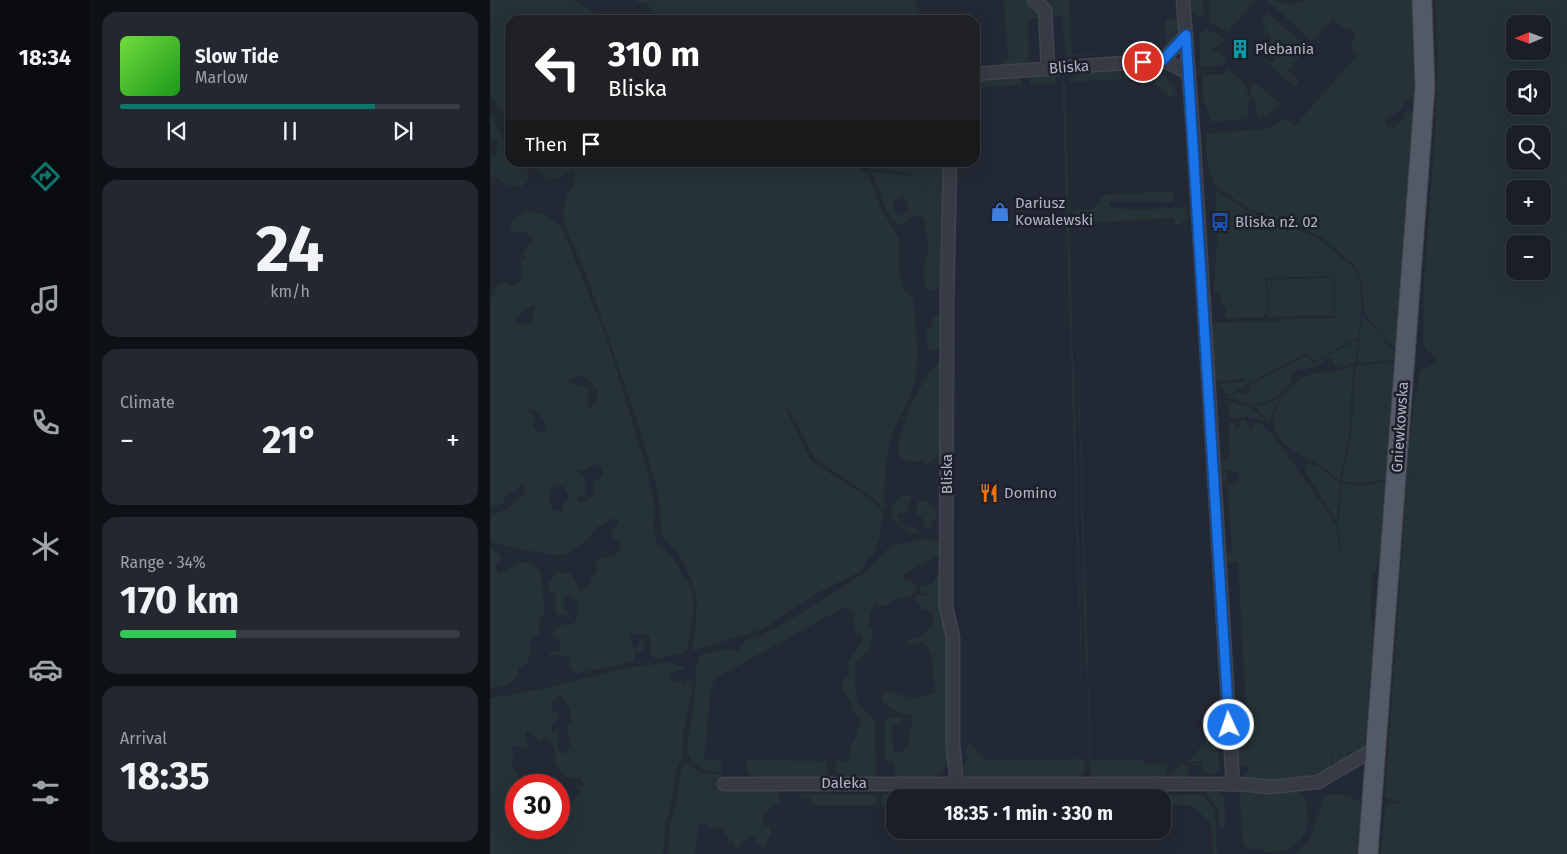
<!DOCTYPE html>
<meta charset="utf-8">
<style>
body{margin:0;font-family:"Fira Sans",sans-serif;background:#23272f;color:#f1f3f6;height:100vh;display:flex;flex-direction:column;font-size:19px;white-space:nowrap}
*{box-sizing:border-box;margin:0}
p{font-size:16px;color:#9fa2a7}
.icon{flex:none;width:28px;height:28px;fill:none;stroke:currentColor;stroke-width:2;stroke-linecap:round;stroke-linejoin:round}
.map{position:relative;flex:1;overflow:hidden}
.details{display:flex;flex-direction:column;gap:12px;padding:12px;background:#0e1115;width:400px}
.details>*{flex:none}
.hud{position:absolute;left:15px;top:15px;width:475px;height:152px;border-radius:15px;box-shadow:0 5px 20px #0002,0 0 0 1px #383d44;background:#202124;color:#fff;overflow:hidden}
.needle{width:32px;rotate:269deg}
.fabs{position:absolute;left:1016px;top:15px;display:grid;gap:10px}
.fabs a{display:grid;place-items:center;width:45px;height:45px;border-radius:10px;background:#1a1f27;box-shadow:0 5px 20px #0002,0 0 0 1px #383d44;font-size:25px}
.speed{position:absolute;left:15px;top:774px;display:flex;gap:10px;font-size:25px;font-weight:700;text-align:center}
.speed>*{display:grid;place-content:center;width:65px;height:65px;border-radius:50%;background:#1a1f27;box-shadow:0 5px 20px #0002,0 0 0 1px #383d44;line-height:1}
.speed .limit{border:8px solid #d22;background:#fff;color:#111}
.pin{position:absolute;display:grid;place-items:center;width:42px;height:42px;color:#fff;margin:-21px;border:2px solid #fff;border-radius:50%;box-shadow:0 1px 5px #0007}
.me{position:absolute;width:55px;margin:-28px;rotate:357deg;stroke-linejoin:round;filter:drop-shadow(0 0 4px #0008)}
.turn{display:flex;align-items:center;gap:18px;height:105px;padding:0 20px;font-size:22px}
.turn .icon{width:65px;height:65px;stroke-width:2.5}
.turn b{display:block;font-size:35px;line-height:42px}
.then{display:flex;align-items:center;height:48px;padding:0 20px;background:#0003;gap:10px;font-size:19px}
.big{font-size:38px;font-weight:700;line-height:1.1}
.details .tile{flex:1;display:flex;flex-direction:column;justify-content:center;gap:8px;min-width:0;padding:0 18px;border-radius:15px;background:#23272f}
.details .dial{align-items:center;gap:0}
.dial b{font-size:65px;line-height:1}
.song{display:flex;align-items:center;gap:15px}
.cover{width:60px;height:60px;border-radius:8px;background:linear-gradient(135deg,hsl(100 70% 55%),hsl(120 70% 35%))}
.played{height:5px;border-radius:2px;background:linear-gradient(90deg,#0f766e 75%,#383d44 75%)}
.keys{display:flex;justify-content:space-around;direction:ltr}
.heat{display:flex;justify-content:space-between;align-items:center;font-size:28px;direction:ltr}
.charge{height:8px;border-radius:4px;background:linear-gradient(90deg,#34c759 34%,#383d44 0)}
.trip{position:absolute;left:396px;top:789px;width:285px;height:50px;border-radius:15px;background:#1a1f27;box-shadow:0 5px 20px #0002,0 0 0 1px #383d44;font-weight:700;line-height:50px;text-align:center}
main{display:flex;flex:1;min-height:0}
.dock{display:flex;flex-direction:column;width:90px;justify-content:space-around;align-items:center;background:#0a0c10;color:#9fa2a7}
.dock .icon{width:35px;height:35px}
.dock .active{color:#0f766e}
.dock b{font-size:22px;color:#f1f3f6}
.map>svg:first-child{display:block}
</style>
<main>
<nav class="dock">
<b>18:34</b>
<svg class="icon active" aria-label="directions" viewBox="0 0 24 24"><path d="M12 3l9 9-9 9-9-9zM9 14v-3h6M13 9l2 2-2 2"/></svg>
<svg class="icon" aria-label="music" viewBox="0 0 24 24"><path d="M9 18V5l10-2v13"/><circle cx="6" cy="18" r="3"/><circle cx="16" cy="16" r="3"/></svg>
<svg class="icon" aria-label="phone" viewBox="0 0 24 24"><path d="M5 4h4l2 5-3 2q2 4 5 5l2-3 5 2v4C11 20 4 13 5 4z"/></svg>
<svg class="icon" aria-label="climate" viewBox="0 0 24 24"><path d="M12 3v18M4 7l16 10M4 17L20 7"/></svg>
<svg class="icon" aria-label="car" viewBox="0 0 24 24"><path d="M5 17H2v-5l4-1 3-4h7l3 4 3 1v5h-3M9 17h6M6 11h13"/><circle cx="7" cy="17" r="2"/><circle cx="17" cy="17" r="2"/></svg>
<svg class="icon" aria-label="filters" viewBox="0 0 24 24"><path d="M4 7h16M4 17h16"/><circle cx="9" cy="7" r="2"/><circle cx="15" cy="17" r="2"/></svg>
</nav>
<section class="details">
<div class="tile">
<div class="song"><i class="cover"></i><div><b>Slow Tide</b><p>Marlow</p></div></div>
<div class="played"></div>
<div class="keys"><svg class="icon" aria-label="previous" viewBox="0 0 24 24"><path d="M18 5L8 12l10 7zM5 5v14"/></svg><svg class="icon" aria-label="pause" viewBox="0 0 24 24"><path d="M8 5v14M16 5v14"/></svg><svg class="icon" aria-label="next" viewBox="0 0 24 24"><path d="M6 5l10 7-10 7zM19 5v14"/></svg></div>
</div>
<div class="tile dial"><b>24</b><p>km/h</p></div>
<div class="tile"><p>Climate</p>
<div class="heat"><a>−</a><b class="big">21°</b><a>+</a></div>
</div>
<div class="tile"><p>Range · 34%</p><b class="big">170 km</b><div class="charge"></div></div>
<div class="tile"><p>Arrival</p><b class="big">18:35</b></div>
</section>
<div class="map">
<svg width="1077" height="854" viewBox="0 0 1077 854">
<rect width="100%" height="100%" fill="#232934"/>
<!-- green -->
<g fill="#253236" fill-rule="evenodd">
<polygon points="0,0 84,0 116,20 20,20 20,123 0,95"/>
<polygon points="145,0 424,0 433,20 170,20 156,3 150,3"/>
<polygon points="514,0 535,0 549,13 549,18 538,19 539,64 515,65 514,59 518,59"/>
<polygon points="551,0 579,0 582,55 658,51 576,57 572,16 562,17 562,10"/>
<polygon points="701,0 713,0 714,12 712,18 702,13"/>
<polygon points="719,0 765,0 738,32 720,22"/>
<path d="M 776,0 L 783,0 L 800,5 L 817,0 L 923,0 L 924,99 L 916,98 C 913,102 914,106 911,110 C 908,115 900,115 895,118 L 895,123 L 898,127 L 902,128 L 907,126 L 908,123 L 913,121 L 916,112 L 924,110 L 906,345 L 904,347 L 893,339 L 874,311 L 872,281 L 868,272 L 863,264 L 831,237 L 811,227 L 781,218 L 758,208 L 725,186 L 718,167 L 715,134 L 773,129 L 780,127 L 796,118 L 805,126 L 868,54 L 860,47 L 866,34 L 858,28 L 856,30 L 843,19 L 822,41 Z"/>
<path d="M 945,0 L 1077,0 L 1077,854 L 891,854 L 895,807 L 901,803 L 913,804 L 913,803 L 895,797 L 917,478 L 937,475 L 916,477 L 925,396 L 931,370 L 945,364 L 946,356 C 938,354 934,349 933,341 L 934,283 L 945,133 L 948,54 ZM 1025,24 L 1052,24 L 1052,51 L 1025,51 ZM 1025,79 L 1052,79 L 1052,106 L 1025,106 ZM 1025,134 L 1052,134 L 1052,161 L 1025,161 ZM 1025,189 L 1052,189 L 1052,216 L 1025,216 ZM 1025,244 L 1052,244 L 1052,271 L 1025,271 Z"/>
<polygon points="778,13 817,48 798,70 809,81 805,87 774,60 776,59 782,64 786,59 780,54 780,41 782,37 776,31 773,35 771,33 776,27 771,21"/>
<path d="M 675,19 L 683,19 L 687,20 C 688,35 686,37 677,49 Z"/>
<polygon points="715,29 729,35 734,40 734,42 730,43 728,47 725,47 721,49 723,52 729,51 732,58 735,56 736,61 731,66 711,67 709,37"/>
<polygon points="658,68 671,69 688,95 677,98 677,94 658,77 634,79 633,70"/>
<polygon points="738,69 755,84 760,100 757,100 758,117 756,119 722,122 713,100 712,75 733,75"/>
<polygon points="631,70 631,79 580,82 582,77 588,73"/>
<polygon points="565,75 569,76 566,78 565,83 539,85 541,76"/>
<polygon points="529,76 531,78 532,85 496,87 485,99 485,79"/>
<path d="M 572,78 L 575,84 L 595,771 L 591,777 L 478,777 C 472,772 473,762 478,757 L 474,750 L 478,748 L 478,742 L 495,760 L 594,759 Z"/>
<path d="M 766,83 L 790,104 C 784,111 779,116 769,118 L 767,115 L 765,99 L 763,99 L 759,85 L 762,87 Z"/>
<path d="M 580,107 L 584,210 L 602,209 L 614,195 L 683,191 L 683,202 L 620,201 L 619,206 C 634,212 677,208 696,207 L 697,223 L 692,220 L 692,224 L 684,225 L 684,218 L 584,224 L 601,760 L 654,760 L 654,764 L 677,765 L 677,778 L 603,777 L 600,772 L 597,667 L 595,653 L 589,401 Z"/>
<polygon points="0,114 20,151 20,162 36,163 38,170 38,180 32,187 16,185 4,176 0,178 0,158 7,155 7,138 0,143"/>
<path d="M 358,163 L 369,168 L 379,176 L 392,211 L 409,238 L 409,274 L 415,291 L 423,299 C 425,323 429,348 426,372 C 424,397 407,417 400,441 C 394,463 395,487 394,510 L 384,499 L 324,457 L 302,415 L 292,401 L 321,461 L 383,501 L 393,513 L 390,537 L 384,552 L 369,572 L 329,592 L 273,629 L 202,651 L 206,620 L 207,598 L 201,579 L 192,559 L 177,542 L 171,532 L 170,508 L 166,485 L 147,420 L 96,274 L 75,226 L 73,213 L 77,195 L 85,183 L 84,169 C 79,171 72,177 66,178 C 55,180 47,172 45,163 Z"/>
<path d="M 366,163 L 454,163 L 452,285 L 445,290 L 439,290 C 428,279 437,261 438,248 C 439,239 434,230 435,221 L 431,216 C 421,215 417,220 410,226 C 393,214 391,190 381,172 L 420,176 L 431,185 L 420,174 L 415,172 L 381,169 ZM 414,196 L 420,210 L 408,216 L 402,202 Z"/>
<path d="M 725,190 L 757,210 L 829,238 L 860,265 L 867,273 L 870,280 L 871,307 L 869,337 L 827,360 L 823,360 L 818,355 L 814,354 L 740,394 L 734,393 L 733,387 L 726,384 L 754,382 L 754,379 L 725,381 L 722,323 L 794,321 L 795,319 L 845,318 L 844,276 L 776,278 L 777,315 L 774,315 L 774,317 L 735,318 L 736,309 L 732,306 L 731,293 L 724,293 C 723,271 728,251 727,229 L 732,228 L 731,214 L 726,214 Z"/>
<path d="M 39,211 L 53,214 L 71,226 L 117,339 L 158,474 L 160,489 L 162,490 L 165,508 L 165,520 L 163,522 L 165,532 L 163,535 L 166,539 L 166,544 C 178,550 189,563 192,577 C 194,578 197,579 198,581 C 209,595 200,634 197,650 L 191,654 L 165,659 L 160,653 L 161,644 L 159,636 L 148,633 L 140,636 L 143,648 L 147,648 L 150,641 L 154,642 L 152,652 L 144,652 L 145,661 L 85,674 L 79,665 L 80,656 L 71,657 L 67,655 L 60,656 L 59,653 L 70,650 L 71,644 L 62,634 L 70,625 L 82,624 L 87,620 L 87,601 L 82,596 L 74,597 L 74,610 L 78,612 L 77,614 L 68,615 L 65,610 L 66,594 L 59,592 L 58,583 L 67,572 L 81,574 L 90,592 L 99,587 L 101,577 L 107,572 L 105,564 L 109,558 L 124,557 L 130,549 L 132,542 L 126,541 L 120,533 L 129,522 L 125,518 L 107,527 L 94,543 L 77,554 L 64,555 L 29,549 L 8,544 L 0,540 L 0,517 L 18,508 L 35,492 L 34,484 L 30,483 L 28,489 L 16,495 L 14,502 L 0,508 L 0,298 L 5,294 L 7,285 L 15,282 L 22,286 L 29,282 L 33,273 L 30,267 L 32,260 L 35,259 L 36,257 L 33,254 L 43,240 L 41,235 L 34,232 L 25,232 L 20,228 L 22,219 ZM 45,305 C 46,313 41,317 42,323 L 31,325 L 25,324 C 26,316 38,306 45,305 ZM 87,375 L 98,379 L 108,391 L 106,394 L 107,400 L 101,409 L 98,408 C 96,401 99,396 97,388 L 92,385 L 81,385 L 78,380 ZM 41,408 L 48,412 L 56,425 L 55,433 L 50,433 L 43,428 L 45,416 L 38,411 ZM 105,464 L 111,468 L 113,475 L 102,483 L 105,494 L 94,502 L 90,502 L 87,497 L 94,496 L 96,488 L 93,475 L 86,471 L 96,470 ZM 64,482 L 68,486 L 73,486 L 80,497 L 74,503 L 72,511 L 63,511 L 58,498 Z"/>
<polygon points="843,277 844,315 778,317 777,280"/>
<path d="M 449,315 L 453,319 C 453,332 455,343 443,351 L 438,348 L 436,340 L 437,330 L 442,327 L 443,317 Z"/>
<path d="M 872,318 C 885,322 890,342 904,350 L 904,361 L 867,363 Z"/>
<path d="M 869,339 L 865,363 L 847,368 L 843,365 L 843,361 L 840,358 C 834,360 831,364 826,366 C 817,370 807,367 800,375 L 802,383 L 783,399 L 764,406 L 737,397 L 748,392 L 754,395 L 758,394 L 760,391 L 760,385 L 813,357 L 816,356 L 822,361 L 826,362 Z"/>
<path d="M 904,362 L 896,479 C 880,482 869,485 852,481 C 855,463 860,446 862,427 C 864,406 863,386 866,365 Z"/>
<path d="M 448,363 L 451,363 L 452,449 L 449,457 L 442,460 L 437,465 L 433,460 C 423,463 415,463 408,454 C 407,429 431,380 448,363 Z"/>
<path d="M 864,366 C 861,386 861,405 860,425 C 859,444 853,462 850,480 C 842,476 837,468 829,464 C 804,451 774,441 787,407 C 792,395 801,384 812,378 C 822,372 831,373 842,372 C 849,371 857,368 864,366 Z"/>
<polygon points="792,395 786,405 779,422 765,407 783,401"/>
<polygon points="736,401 761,407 776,421 759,417 739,418 738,403 734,403"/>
<path d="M 756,420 L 757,426 L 761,429 L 765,426 L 765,422 L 772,425 L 784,436 L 847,526 L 849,548 L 852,557 L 848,527 L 852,483 L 874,486 L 894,481 L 896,483 L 890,549 L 885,573 L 883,573 L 880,609 L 884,637 L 878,693 L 877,726 L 874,746 L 870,751 L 857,753 L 855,759 L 843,766 L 843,751 L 841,767 C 819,777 774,794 753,775 L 757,773 L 758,768 L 754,765 L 748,766 L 746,726 L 757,725 L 748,562 L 736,562 L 736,554 L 742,553 L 737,484 L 745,484 L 749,481 L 749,475 L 746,471 L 736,470 L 737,483 L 733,482 L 731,460 L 740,459 L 739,423 L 744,422 L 745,428 L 748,428 L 750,426 L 750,421 Z"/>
<path d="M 817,464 C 832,464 838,477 850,482 L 847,522 L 814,470 L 815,466 Z"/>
<path d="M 423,495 L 419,500 L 417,512 L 407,514 L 410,525 L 426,529 L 429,534 C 395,529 392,495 423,495 Z"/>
<polygon points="428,501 436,501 445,508 446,519 442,520 441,528 436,529 431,516 426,515"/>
<path d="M 433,539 L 449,542 L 451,549 L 451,612 L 457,637 L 458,762 C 455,770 451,775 442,778 L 405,777 L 404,761 L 395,761 L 395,723 L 399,718 L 410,716 L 412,719 L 410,723 L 402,725 L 402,743 L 404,751 L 410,752 L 415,750 L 420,742 L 419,735 L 423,718 L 421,714 C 411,716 397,707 391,699 L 395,692 L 401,691 C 415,699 430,700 445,692 L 441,652 L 432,642 L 417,645 L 416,641 L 433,636 L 443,622 L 443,614 L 440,611 L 431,609 L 429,603 L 424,598 L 427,595 L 437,596 L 437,593 L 433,593 L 428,589 L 432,585 L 442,584 L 451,568 L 451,554 L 412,575 L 414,580 L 420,579 L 425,585 L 427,591 L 421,596 L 402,600 L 399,604 L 393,606 L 385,603 L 379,617 L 380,622 L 379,626 L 382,628 L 381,648 L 366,662 C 365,673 364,696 370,706 C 374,713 382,714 385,723 L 386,777 L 348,777 L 345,761 L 360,761 C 358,751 361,746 365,738 C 367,732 367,728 371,723 L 370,717 L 363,711 L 361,701 L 353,691 L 353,682 L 359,673 L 358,661 L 372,642 L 371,635 L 366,634 L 363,623 L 365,615 L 360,608 L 354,607 L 224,679 L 220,695 L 214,760 L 232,760 L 231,772 C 215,772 204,768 197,752 C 198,732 203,713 205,693 C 207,679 203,668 211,655 L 234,649 L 246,651 L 250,649 L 255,641 L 272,635 L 297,622 L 376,572 L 395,551 L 405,545 Z"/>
<polygon points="0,548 10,555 10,560 6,565 7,571 10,574 28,564 35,562 46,567 51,574 55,612 49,619 49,635 39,640 41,650 38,662 28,669 28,676 18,685 0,688"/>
<path d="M 184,662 L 186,665 L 192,666 L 194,669 L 182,672 L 180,681 L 184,683 L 191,681 L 193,685 L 197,681 L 203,681 L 202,694 L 193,733 L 193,756 L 186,771 L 180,811 L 176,822 L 173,854 L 0,854 L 0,698 C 47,692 93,678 139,668 C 154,665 169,664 184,662 ZM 70,695 L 80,709 L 82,722 L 77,727 L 81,744 L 76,752 L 71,754 C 66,745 69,746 69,738 C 68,732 67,731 69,726 L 63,734 L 61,732 L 63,723 L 68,719 L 68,715 L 66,712 L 64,713 L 61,703 ZM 38,731 L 49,742 L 57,734 L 58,738 L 62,741 L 60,744 L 64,746 C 66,751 65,757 66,763 C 69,774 80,783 91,776 L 91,781 L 97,783 L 96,786 L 87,786 L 91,790 C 87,799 77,804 69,808 L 69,828 L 65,828 L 65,836 L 61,840 L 55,837 L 55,828 L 49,828 L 49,837 L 34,828 L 26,828 C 26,816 18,807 18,795 L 24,796 L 24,803 L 26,804 L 26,785 L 30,784 L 28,774 L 20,761 L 22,759 L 24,753 L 21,746 L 27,745 L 34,749 L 39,746 L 35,733 Z"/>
<polygon points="727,732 729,769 724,774 714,774 714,770 711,765 702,765 710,763 714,760 697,763 697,760 699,760 716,742 716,733"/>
<polygon points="256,760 336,761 339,777 265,777 259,774"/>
<polygon points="197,762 210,773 231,774 231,791 289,791 289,805 282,805 281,808 272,815 274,826 281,826 281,834 274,848 272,849 263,837 260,836 258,841 252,841 249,849 245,847 243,842 235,835 234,829 231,826 223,829 219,828 217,822 208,825 205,854 178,854 180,822 187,802 191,769 193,764"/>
<polygon points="689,764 699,765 698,772 699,778 679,778 680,772 685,772"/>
<path d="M 749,789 L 804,790 L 812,793 C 822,813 820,839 798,849 C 791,852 782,852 774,852 L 772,849 L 759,850 L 753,842 Z"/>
<polygon points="716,791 727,792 734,798 736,827 729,827 728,808 716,794"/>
<polygon points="311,794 387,795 387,805 323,805 322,798 314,797 311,805"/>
<polygon points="391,794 416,794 416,797 405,798 405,805 391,805"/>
<polygon points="849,794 861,797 871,803 867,854 805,854 819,842 834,798 838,795"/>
<polygon points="630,795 712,795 725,810 727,854 723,854 721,823 702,805 673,805 672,798 630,797"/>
</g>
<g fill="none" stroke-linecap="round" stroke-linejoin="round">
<!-- minor casing -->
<g stroke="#3f444f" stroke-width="15">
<g id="minor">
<polyline points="544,0 555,10 558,68"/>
<polyline points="693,0 703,130 743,785"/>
<polyline points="673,60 696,35"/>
<polyline points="485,74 673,60 699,73"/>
<polyline points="460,162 457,301 456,607 463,637 463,745 467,784"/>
<polyline points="234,784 751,784 780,787 828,782 886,748"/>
</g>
</g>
<!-- primary casing -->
<g stroke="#3f444f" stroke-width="21">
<polyline id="primary" points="878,854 935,87 932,0"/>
</g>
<!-- minor -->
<use href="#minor" stroke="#363b45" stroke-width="12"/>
<!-- primary -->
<use href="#primary" stroke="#545a65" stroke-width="19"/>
</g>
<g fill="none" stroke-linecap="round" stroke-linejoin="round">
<!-- route casing -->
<g stroke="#114b97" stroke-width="12">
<polyline id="route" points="653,62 673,60 696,35 739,725"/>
</g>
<!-- route -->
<use href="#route" stroke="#1a73e8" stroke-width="9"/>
</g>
<!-- icons -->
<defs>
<g id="building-bare" transform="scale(1.5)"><path d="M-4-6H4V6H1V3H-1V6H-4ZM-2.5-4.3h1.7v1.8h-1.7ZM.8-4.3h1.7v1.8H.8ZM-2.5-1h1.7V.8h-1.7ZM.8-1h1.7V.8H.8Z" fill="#0f9aa8" stroke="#1b202a" stroke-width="2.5" paint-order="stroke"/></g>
<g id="shop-bare" transform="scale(1.5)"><path d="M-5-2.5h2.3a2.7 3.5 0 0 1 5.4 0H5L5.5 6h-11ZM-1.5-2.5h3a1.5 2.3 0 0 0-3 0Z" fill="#3f7fe0" stroke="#1b202a" stroke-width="2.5" paint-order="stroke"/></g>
<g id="bus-bare" transform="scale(1.5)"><path d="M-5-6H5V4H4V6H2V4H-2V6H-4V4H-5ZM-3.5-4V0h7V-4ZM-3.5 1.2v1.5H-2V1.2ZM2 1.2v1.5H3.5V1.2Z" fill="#1a4fb4" stroke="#1b202a" stroke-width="2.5" paint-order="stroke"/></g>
<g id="restaurant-bare" transform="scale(1.5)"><path d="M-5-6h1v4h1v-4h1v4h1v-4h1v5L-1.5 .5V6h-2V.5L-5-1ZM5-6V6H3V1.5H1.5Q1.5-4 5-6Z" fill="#e8710a" stroke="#1b202a" stroke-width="2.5" paint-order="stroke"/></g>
</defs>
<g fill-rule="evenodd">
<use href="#building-bare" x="750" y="49"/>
<use href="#shop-bare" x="510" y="212"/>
<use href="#bus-bare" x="730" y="222"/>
<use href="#restaurant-bare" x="499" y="493"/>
</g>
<g text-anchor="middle" stroke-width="5" stroke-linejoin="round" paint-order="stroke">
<!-- poi labels -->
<g font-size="15" fill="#b1b6c2" stroke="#1b202a" text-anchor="start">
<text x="765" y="54">Plebania</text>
<text x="525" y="208">Dariusz<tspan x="525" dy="17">Kowalewski</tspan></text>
<text x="745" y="227">Bliska nż. 02</text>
<text x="514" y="498">Domino</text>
</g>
<!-- street labels -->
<g font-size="15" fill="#b1b6c2" stroke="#1b202a">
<text transform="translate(579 67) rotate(-4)" y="5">Bliska</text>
<text transform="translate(910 427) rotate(-86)" y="5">Gniewkowska</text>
<text transform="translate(457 474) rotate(-90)" y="5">Bliska</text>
<text x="354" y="788">Daleka</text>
</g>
</g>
</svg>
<div class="fabs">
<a><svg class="needle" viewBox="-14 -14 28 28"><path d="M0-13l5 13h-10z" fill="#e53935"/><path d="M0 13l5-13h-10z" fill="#9fa2a7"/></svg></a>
<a><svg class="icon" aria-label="sound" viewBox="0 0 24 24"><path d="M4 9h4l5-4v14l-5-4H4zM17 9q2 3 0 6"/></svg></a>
<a><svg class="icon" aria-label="search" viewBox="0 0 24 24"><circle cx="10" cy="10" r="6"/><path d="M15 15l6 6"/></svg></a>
<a>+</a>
<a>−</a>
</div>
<div class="speed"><div class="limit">30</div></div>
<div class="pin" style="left:653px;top:62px;background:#d93025"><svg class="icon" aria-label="arrive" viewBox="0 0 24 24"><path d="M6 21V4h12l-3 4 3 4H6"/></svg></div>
<svg class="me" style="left:739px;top:725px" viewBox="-20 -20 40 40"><circle r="17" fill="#1a73e8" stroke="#fff" stroke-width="3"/><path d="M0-11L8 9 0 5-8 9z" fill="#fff"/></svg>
<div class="trip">18:35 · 1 min · 330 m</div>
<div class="hud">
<div class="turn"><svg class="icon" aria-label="left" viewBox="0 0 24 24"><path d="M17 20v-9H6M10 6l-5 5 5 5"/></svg><div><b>310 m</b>Bliska</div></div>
<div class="then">Then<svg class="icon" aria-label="arrive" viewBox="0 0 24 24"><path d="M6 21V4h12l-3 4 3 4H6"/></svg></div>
</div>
</div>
</main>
